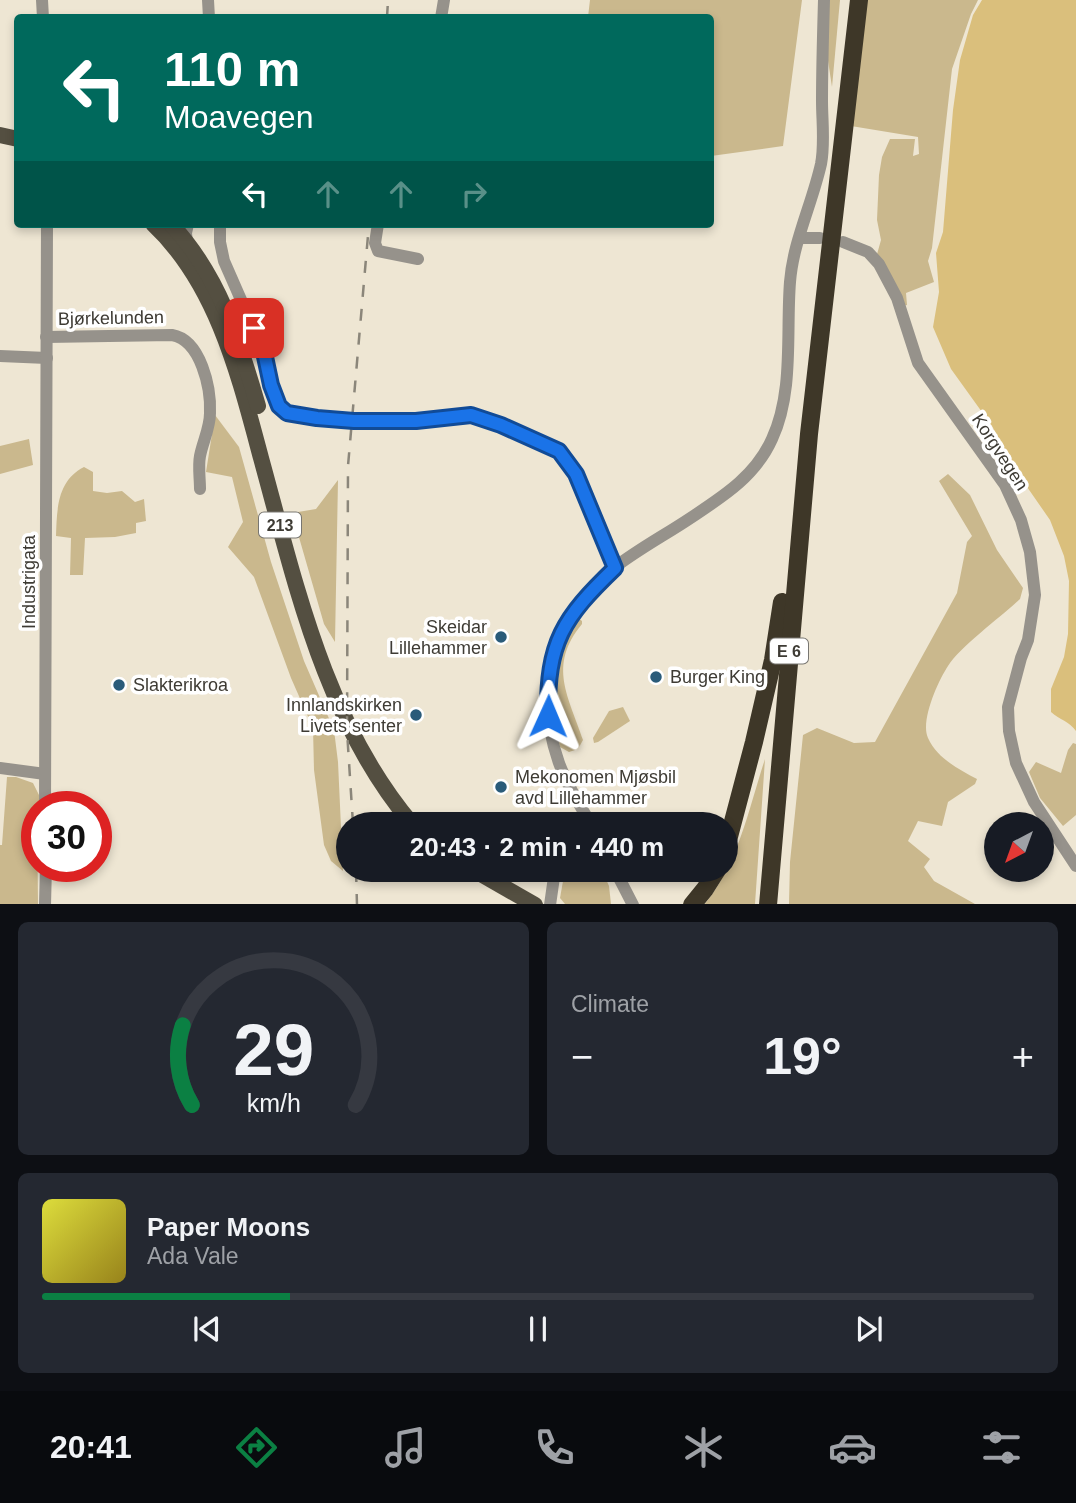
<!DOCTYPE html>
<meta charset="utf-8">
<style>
body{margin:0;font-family:Arial,sans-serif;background:#242831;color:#f1f3f6;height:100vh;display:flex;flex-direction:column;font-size:26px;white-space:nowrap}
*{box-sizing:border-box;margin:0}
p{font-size:23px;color:#9ea1a6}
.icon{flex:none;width:38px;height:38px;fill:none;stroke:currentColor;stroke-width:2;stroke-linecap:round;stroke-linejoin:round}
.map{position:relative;height:904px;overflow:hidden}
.panel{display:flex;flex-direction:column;gap:18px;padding:18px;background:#0d0f14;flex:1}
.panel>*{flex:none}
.hud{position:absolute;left:14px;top:14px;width:700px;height:214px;border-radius:7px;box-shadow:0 4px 10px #0003;background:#00695c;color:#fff;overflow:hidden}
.needle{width:46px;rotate:221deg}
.tools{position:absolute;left:984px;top:812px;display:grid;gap:14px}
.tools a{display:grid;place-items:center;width:70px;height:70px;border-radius:50%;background:#171b24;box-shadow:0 4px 10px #0003;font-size:35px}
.speed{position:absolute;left:21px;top:791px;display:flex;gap:14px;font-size:35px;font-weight:700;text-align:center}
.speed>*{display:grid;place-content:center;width:91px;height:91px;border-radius:50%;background:#171b24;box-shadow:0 4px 10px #0003;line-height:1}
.speed .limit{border:10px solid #d22;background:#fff;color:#111}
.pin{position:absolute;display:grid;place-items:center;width:60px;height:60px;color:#fff;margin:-30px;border-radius:14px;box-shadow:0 4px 10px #0006}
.me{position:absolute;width:77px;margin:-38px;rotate:1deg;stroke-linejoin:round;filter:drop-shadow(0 0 5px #0008)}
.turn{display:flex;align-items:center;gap:24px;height:147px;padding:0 35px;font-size:32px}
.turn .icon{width:91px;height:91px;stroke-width:2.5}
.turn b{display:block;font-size:49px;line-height:60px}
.lanes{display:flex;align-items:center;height:66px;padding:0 35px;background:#0003;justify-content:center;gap:35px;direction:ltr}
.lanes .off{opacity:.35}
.big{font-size:52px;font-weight:700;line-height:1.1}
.panel .widget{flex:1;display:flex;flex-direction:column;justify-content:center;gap:10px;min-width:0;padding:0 24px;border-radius:10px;background:#242831}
.panel .dial{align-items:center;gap:0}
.dial svg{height:182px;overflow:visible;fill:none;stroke:#363941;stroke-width:7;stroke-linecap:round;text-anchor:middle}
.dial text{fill:#f1f3f6;stroke:none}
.song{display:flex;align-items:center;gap:21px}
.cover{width:84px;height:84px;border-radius:10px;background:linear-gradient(135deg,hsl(60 70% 55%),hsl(50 70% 35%))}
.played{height:7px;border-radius:4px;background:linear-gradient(90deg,#0b8043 25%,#363941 25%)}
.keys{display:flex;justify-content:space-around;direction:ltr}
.heat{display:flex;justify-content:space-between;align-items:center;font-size:38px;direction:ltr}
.panel .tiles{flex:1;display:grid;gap:18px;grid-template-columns:1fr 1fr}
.widget:last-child{grid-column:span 2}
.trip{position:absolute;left:336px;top:812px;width:402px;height:70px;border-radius:35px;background:#171b24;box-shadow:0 4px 10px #0003;font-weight:700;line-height:70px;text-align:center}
.tab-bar{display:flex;height:112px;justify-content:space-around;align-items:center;background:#090b0e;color:#9ea1a6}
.tab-bar .icon{width:49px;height:49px}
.tab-bar .active{color:#0b8043}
.tab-bar b{font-size:32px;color:#f1f3f6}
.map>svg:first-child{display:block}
</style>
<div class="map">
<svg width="1076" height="905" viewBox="0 0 1076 905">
<rect width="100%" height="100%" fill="#eee6d3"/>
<!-- green -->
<g fill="#cab88d">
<polygon points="590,0 802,0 783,146 711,156 710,18 588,17"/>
<polygon points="828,0 840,0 832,87 827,54"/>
<polygon points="867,0 978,0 971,14 952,69 932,248 928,261 934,282 906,293 907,305 896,308 874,265 881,240 877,220 879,175 882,157 890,139 915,139 913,156 919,154 918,137 851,126"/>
<polygon points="215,415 239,447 271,562 304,661 334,730 338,762 343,871 331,861 324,845 314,770 313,728 291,678 254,577 228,547 243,522 232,477 206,472"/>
<polygon points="29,439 33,465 0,474 0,446"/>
<path d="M 84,467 L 93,472 L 93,491 L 107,493 L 122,491 L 135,502 L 144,499 L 146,521 L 136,523 L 136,533 L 115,537 L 85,538 L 83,575 L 70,575 L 71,538 L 56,536 C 57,509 57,481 84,467 Z"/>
<path d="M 948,474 L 970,495 L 997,550 L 1023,588 L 1020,599 C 1000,618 961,646 948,666 C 938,681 920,721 928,738 C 937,758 958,769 977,779 L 975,784 L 948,802 L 942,826 L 918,821 L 908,841 L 930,859 L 924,867 L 934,881 L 975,904 L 789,904 L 790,862 L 803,735 L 817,728 L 854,743 L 875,742 L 957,593 L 967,542 L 972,536 L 939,481 Z"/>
<polygon points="338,480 335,642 324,624 292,513 316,509"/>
<path d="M 578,618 L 582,621 L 582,624 C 547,666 569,697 583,740 L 578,749 L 569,752 L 560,747 C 554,720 550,693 555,665 C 558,650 567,634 573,619 Z"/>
<polygon points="623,707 630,721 598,742 594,743 593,738 609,711"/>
<polygon points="1073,743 1076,744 1076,815 1063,826 1040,798 1029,772 1036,762 1061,773 1068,750"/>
<path d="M 765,759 L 755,904 L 704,905 C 738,865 749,808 765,759 Z"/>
<polygon points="7,777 16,777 33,783 39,795 39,807 37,807 38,904 0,904 0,845 2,845"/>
<polygon points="565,870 602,870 609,886 611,904 565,904 560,898"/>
</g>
<!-- water -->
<path fill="#dabf7c" d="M 982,0 L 1076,0 L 1076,731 C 1069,721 1060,720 1051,712 L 1051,689 L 1064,657 L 1068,634 L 1069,581 L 1064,556 L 1050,520 L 1016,471 L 992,426 L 951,369 L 933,327 L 939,292 L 936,253 L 943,232 L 953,110 L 960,60 L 973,15 Z"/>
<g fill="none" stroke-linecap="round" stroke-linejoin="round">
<!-- minor -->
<g stroke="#96928b" stroke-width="12">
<polyline points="42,0 43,18"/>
<polyline points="208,0 209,18"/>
<polyline points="441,18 444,0"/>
<polyline points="220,224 220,242 224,261 264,352 271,385 283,410 287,413 317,418 354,421 416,421 471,415 486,419 547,444 567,459 576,474 615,568"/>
<polyline points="378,224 375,243 378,251 418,259"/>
<polyline points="800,238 820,238"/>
<polyline points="843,242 868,252 879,264 897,298 918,363 1005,485 1021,520 1030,552 1035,595 1028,640 1021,658 1008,707 1009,731 1016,763 1034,802 1076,866"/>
<polyline points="187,243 186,233 188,224"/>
<path d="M 46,337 L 172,335 C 201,340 211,388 210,413 C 210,428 203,441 200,456 C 198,466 200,478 200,489"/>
<polyline points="0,356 47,358"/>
<polyline points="0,768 45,774"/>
<polyline points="45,807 47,224"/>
<path d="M 591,824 C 579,804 567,785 559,763 C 532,686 552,620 614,568 C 637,550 665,535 689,519 C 722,497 755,477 772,439 C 794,392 786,333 790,282 C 793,242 812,204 821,164 C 825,144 822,121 822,101 C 822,67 823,34 824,0"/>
<polyline points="615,870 633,905"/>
<polyline points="45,905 46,866"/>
<polyline points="550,905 555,870"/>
</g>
<!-- major -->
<g stroke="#544f41" stroke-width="16">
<polyline points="0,135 18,139"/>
<path d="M 153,224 C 217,284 239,376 261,458 C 296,585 325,721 412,824"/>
<path d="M 171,224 C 219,275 239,340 258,406"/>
<polyline points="474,870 535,905"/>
</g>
<!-- highway -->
<g stroke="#3e3728" stroke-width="18">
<polyline points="726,848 754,742 773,660 782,602"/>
<polyline points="692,905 705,889 717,870"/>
<polyline points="768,905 809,434 859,0"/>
</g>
<!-- rail -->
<g stroke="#8b867a" stroke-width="2.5" stroke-dasharray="12 12" stroke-linecap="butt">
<polyline points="387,18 388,0"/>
<polyline points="353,824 347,731 348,466 369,224"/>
<polyline points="356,870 357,905"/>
</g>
</g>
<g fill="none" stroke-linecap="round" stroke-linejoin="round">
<!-- route casing -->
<g stroke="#114b97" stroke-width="18">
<path id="route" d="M 254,328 L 264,352 L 271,385 L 279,406 L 287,413 L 317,418 L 354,421 L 416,421 L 471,415 L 501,425 L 559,451 L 576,474 L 615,568 C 563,618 547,642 548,716"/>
</g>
<!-- route -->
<use href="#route" stroke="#1a73e8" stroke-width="12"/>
</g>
<!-- markers -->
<g fill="#2a5b79" stroke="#fff" stroke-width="2.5">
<circle cx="501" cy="637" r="7"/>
<circle cx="656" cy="677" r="7"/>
<circle cx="119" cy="685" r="7"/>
<circle cx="416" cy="715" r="7"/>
<circle cx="501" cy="787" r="7"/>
</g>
<g text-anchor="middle" stroke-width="7" stroke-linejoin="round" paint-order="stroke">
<!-- shield labels -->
<g fill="#fff" stroke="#787671" stroke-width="2">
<rect x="259" y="512.5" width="42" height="25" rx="5"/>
<rect x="770" y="638.5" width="38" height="25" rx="5"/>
</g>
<g font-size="16" font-weight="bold" fill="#3e3b34">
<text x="280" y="531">213</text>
<text x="789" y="657">E 6</text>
</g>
<!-- street labels -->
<g font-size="18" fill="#3e3b34" stroke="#fff">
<text transform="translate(111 318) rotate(-1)" y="6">Bjørkelunden</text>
<text transform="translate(1000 452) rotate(57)" y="6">Korgvegen</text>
<text transform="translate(29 582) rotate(-90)" y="6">Industrigata</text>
</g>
<!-- poi labels -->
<g font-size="18" fill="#3e3b34" stroke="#fff" text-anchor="start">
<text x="487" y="633" text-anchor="end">Skeidar<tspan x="487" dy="21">Lillehammer</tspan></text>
<text x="670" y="683">Burger King</text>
<text x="133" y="691">Slakterikroa</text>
<text x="402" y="711" text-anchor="end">Innlandskirken<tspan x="402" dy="21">Livets senter</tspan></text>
<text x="515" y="783">Mekonomen Mjøsbil<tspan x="515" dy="21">avd Lillehammer</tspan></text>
</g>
</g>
</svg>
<div class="tools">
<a><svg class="needle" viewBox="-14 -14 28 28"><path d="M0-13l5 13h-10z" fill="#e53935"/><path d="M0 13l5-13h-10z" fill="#9ea1a6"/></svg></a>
</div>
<div class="speed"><div class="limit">30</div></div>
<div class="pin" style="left:254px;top:328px;background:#d93025"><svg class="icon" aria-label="arrive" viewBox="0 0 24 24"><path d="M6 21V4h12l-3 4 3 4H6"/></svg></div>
<svg class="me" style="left:548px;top:716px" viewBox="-20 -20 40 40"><path d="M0-17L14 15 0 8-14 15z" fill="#1a73e8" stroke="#fff" stroke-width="4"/></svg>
<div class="trip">20:43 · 2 min · 440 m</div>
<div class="hud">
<div class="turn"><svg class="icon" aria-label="left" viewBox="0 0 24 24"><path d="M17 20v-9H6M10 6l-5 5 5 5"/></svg><div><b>110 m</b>Moavegen</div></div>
<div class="lanes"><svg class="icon" aria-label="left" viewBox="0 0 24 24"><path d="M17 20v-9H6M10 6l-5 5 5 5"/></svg><svg class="icon off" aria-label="ahead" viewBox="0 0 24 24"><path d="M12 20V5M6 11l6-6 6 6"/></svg><svg class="icon off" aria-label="ahead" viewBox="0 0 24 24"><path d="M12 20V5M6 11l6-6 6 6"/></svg><svg class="icon off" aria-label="right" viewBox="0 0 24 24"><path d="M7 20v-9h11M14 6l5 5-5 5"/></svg></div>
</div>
</div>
<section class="panel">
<div class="tiles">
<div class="widget dial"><svg viewBox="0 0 100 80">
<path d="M14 69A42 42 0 1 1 86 69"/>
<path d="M14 69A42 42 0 0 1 10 34" stroke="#0b8043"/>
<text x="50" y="56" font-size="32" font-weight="700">29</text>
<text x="50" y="72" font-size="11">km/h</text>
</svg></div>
<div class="widget"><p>Climate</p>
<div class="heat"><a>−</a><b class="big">19°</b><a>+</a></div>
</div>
<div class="widget">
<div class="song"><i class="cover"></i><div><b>Paper Moons</b><p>Ada Vale</p></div></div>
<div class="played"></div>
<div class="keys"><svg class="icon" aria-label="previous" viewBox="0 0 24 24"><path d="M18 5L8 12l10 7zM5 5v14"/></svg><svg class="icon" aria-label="pause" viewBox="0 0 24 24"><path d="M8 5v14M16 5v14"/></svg><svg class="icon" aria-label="next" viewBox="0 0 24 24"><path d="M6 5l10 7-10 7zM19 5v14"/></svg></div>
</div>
</div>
</section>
<nav class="tab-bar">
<b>20:41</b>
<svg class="icon active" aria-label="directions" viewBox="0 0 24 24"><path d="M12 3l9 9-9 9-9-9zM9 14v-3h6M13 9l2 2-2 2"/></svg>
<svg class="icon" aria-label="music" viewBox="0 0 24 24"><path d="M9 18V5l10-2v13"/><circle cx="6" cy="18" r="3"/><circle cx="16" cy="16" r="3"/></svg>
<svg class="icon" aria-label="phone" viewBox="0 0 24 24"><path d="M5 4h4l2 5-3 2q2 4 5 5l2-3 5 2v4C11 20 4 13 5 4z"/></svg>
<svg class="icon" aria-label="climate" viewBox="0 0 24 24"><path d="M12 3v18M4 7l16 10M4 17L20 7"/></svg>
<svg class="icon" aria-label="car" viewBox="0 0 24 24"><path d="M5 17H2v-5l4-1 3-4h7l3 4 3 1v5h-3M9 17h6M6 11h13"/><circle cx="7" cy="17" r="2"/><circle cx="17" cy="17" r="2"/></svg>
<svg class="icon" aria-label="filters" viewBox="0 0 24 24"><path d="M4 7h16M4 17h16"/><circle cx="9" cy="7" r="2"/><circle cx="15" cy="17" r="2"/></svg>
</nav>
